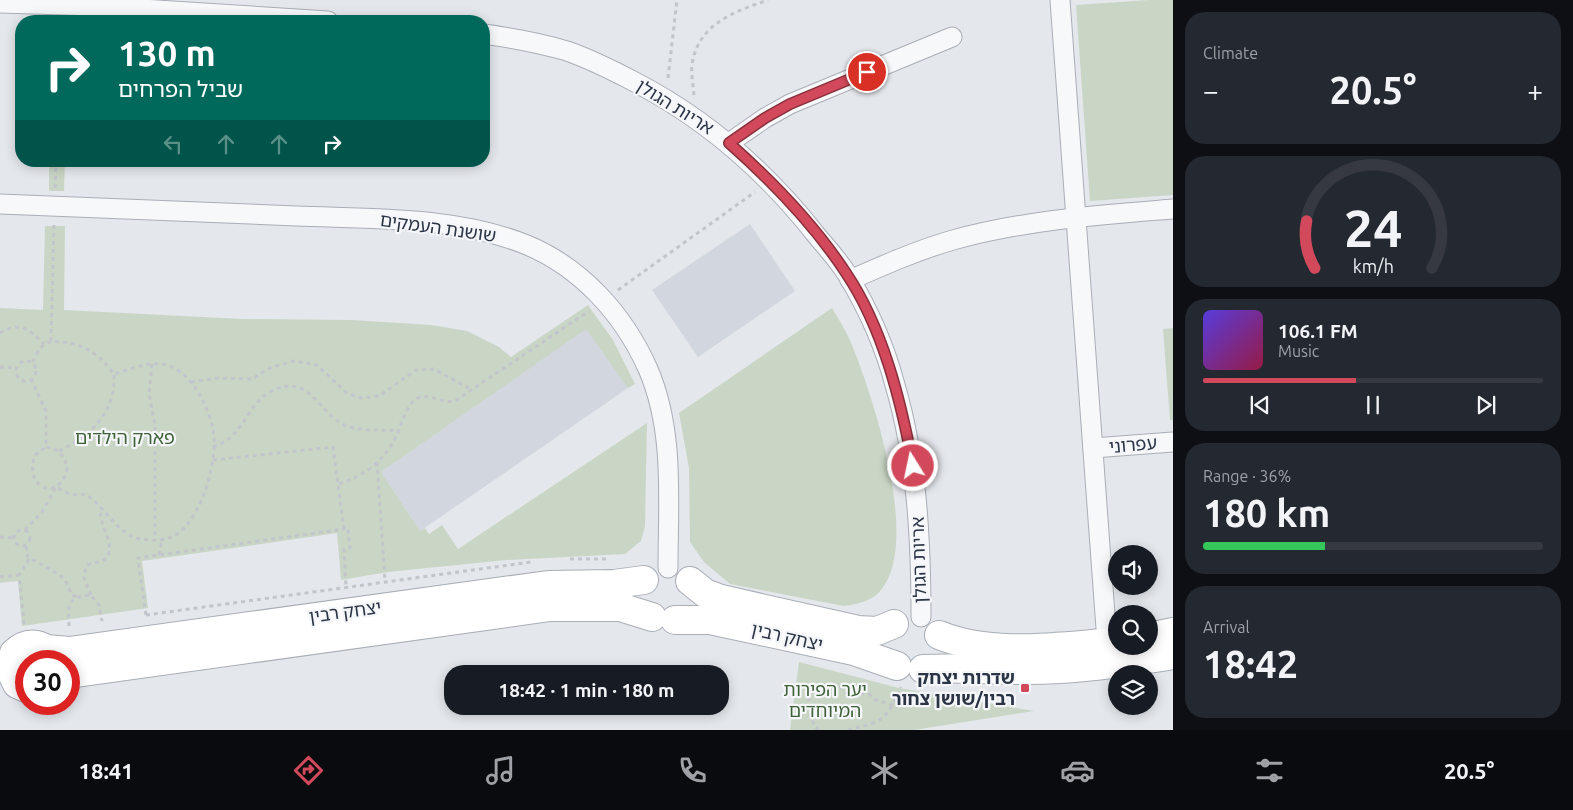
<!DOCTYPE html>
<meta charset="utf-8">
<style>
body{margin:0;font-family:Ubuntu,"Noto Sans Hebrew",sans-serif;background:#242831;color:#f1f3f6;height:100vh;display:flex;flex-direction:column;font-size:19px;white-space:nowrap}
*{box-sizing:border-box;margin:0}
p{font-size:16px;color:#9ea1a6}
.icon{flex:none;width:28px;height:28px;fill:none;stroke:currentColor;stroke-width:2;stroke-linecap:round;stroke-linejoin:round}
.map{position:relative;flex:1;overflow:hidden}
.sheet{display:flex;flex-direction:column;gap:12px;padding:12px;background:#0d0f14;width:400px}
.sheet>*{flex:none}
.hud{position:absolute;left:15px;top:15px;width:475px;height:152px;border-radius:20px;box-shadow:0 2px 12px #0003;background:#00695c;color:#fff;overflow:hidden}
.buttons{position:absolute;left:1108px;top:545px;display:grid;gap:10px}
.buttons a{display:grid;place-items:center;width:50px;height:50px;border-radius:50%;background:#171b24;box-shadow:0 2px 12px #0003;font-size:25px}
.speed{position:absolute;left:15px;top:650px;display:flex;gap:10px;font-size:25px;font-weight:700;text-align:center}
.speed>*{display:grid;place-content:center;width:65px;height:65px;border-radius:50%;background:#171b24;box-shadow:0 2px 12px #0003;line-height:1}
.speed .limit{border:8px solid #d22;background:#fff;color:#111}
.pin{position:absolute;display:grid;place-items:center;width:42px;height:42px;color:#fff;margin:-21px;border:2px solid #fff;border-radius:50%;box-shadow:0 1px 5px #0007}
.me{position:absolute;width:55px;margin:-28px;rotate:350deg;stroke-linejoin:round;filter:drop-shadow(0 0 4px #0008)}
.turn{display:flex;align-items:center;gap:18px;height:105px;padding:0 20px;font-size:22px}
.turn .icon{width:65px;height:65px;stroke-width:2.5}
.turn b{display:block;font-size:35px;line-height:42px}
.lanes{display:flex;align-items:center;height:48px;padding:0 20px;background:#0003;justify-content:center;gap:25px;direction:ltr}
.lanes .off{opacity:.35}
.big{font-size:38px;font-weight:700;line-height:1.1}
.sheet .tile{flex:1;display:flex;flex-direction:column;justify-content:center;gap:8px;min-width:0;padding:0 18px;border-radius:20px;background:#242831}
.sheet .dial{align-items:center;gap:0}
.dial svg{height:130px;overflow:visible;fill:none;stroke:#363941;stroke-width:7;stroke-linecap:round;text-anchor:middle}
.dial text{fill:#f1f3f6;stroke:none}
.song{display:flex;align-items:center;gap:15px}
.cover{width:60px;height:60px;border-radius:8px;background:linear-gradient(135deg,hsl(250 70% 55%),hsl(340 70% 35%))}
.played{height:5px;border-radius:2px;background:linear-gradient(90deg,#d1495b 45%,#363941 45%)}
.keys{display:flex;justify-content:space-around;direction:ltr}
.heat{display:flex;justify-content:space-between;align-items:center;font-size:28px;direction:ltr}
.charge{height:8px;border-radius:4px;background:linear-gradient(90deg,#34c759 36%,#363941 0)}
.trip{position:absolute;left:444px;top:665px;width:285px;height:50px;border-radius:20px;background:#171b24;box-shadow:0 2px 12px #0003;font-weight:700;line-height:50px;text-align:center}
.dock{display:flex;height:80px;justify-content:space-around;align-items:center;background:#090b0e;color:#9ea1a6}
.dock .icon{width:35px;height:35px}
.dock .on{color:#d1495b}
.dock b{font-size:22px;color:#f1f3f6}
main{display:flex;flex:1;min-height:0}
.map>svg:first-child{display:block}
</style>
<main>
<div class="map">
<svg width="1173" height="730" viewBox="0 0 1173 730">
<rect width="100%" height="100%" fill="#e4e7ec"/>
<!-- built -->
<g fill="#d2d6de">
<polygon points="750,224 795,291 698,357 652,290"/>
<polygon points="586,328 628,388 420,531 381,472"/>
</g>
<!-- green -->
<g fill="#c9d6c5">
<polygon points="1149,0 1173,0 1173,195 1090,201 1076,5"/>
<polygon points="49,161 65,161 64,191 49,191"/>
<polygon points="45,226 65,226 64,310 242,319 352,320 431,325 467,331 499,347 511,357 588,305 613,340 635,384 628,388 586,329 381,472 420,531 425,528 429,534 442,525 458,549 647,423 645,526 641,541 625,554 506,560 388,572 341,580 337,533 142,561 148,608 22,626 18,581 0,583 0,308 43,310"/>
<path d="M 832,308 C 839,320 847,332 852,345 C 873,397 921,542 881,590 C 873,601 857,604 844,606 L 730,584 L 704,562 L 690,542 L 689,468 L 679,413 Z"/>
<polygon points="1173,328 1173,420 1170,420 1163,329"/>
<polygon points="799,662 899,688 1034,711 914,730 790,730"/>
</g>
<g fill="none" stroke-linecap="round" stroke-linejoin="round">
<!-- minor casing -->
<g stroke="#a9aeb7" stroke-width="21">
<g id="minor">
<polyline points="1060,0 1107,642"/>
<polyline points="0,3 95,6 328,21"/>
<path d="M 484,34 C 512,38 540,43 567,51 C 590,59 612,70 633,81 C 707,119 766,171 817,236 C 827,248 838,260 847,274 C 867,307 885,347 895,385 C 917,460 921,539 921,617"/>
<polyline points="729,143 765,118 790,104 952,37"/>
<path d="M 0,204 C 99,208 198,212 297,216 C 372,219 456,216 527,245 C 582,268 624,315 648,369 C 675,431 668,502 668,568"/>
<path d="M 850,280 C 884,265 918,250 953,240 C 1025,220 1099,215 1173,209"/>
<polyline points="1093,448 1173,442"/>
</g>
</g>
<!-- secondary casing -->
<g stroke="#a9aeb7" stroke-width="30">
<g id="secondary">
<polyline points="690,581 705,593 721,599 858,630 877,631 894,624"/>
<polyline points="675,620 710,620 854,651 897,666"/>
<path d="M 939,635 C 993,657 1059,646 1116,642"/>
<polyline points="1149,637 1173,632"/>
<polyline points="46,649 69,651 548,585 614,584 644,580"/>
<path d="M 923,669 C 957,667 991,670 1025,670 C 1075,670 1124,663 1173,655"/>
<polyline points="69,674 550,607 620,607 652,617"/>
<path d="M 26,688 L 17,684 L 10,670 L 14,653 C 29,639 46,643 54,661"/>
</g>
</g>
<!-- path -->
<g stroke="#c2c5cb" stroke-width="3" stroke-dasharray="4 4" stroke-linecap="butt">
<polyline points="668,78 677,0"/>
<path d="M 694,95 C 693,85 691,73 692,64 C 699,23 734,12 768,0"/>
<polyline points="55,188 56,161"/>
<polyline points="618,290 755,192"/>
<path d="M 0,333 C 21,321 28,329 44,344"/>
<polyline points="51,341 54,224"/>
<circle cx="26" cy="371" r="10"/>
<polyline points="152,364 149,394 155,425 155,540"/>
<polyline points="0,367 16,368"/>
<polyline points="31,379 46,411 46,447"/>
<polyline points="191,382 218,378 252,379 270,368 294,361 317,365 347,393 361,398 379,396 416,370 434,369 472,390"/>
<path d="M 46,447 C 59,449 66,456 67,470 C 59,502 23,489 35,455 Z"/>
<path d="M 213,447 C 218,445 223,443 227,440 C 244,428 251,402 270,392 C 310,370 318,415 347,426 C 364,432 382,429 400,431"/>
<path d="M 59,451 C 91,435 116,413 114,374"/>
<polyline points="213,460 333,447 344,529 348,529 350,548 344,549 346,587"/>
<polyline points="377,462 385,581"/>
<path d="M 339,484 C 361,476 376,468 390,447 C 400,434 404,404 418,398 C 431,393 442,404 455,401 L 589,311"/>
<circle cx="22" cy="538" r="8"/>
<path d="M 25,530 L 42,512 L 56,487 C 60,489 65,492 70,494 C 76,496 82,492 88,496 C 106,508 117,534 140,539 C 152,541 167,541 177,534 C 202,518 219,457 213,430 C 208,405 190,368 162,364 C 145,362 129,370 114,374 C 100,355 84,343 60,342 C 54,341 49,341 45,344 C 39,348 35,357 32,363"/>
<polyline points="0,537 14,538"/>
<polyline points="26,546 28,557 60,575 65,580 72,595 77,597"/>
<polyline points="159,555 162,540"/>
<polyline points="570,559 608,559"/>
<polyline points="0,577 19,575"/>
<path d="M 91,595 L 84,578 L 86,566 C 92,562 97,563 102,561 C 119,553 102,527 100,515 L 104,512"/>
<polyline points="1135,614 1143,613"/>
<polyline points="146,615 531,562"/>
<polyline points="146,615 138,558 344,529"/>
<polyline points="24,624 19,575 30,558"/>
<path d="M 69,626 C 68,604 67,597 91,595 L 99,605 L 102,621"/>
<path d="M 819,730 C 810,725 804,697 813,690 C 820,684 831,684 840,686 L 846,693 L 868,693 L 876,700 L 893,705"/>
<path d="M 848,730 C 857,727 867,726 875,722 C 889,717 895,700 901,687"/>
</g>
<!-- minor -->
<use href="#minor" stroke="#f7f8fa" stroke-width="19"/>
<!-- secondary -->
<use href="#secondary" stroke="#fff" stroke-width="28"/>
</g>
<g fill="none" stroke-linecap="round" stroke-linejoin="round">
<!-- route casing -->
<g stroke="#882f3b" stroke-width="12">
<path id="route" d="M 867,72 L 790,104 L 765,118 L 729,143 C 773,182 814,224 846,273 C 883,328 901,401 913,466"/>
</g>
<!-- route -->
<use href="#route" stroke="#d1495b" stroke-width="9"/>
</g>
<!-- markers -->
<rect fill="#d1495b" stroke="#f4f6f9" stroke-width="2" x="1020" y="683" width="10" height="10" rx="2.5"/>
<g text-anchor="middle" stroke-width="4.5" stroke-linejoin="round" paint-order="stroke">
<!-- street labels -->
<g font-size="18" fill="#2b3445" stroke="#f4f6f9">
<text transform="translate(675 107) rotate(32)" y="6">אריות הגולן</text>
<text transform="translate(438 228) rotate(8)" y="6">שושנת העמקים</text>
<text transform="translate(1133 445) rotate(-5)" y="6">עפרוני</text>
<text transform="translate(919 560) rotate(-92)" y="6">אריות הגולן</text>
<text transform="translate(345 612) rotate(-8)" y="6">יצחק רבין</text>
<text transform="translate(787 637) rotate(13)" y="6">יצחק רבין</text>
</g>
<!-- park labels -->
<g font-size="18" fill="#3f6138" stroke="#f4f6f9">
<text x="125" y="444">פארק הילדים</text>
<text x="825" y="696">יער הפירות<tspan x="825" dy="21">המיוחדים</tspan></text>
</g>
<!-- poi labels -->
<g font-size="18" font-weight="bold" fill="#2b3445" stroke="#f4f6f9" text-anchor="end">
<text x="1015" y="684">שדרות יצחק<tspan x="1015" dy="21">רבין/שושן צחור</tspan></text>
</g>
</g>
</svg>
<div class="buttons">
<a><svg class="icon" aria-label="sound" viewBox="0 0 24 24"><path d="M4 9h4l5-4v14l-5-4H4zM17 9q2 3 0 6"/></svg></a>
<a><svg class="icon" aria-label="search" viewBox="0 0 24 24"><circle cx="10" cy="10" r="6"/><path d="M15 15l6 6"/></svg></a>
<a><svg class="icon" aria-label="layers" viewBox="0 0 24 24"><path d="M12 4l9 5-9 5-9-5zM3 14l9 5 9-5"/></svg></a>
</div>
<div class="speed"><div class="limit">30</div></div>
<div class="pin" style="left:867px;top:72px;background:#d93025"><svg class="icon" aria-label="arrive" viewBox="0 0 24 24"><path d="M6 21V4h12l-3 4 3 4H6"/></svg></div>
<svg class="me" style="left:913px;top:466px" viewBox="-20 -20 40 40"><circle r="17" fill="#d1495b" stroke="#fff" stroke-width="3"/><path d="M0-11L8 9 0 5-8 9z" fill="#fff"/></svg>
<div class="trip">18:42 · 1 min · 180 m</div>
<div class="hud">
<div class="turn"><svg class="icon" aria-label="right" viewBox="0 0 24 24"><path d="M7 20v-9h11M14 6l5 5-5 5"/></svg><div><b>130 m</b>שביל הפרחים</div></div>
<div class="lanes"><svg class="icon off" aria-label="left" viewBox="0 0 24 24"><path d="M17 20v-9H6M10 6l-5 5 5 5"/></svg><svg class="icon off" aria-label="ahead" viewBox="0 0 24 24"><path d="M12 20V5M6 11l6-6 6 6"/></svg><svg class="icon off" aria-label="ahead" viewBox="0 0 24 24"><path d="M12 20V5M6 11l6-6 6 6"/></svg><svg class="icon" aria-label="right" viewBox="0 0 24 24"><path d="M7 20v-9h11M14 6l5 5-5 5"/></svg></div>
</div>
</div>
<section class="sheet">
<div class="tile"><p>Climate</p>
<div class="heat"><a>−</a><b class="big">20.5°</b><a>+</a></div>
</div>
<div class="tile dial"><svg viewBox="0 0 100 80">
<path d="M14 69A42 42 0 1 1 86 69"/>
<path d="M14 69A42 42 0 0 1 9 40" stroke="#d1495b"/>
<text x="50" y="56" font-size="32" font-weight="700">24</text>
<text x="50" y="72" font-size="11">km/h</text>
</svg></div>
<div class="tile">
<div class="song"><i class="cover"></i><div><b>106.1 FM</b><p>Music</p></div></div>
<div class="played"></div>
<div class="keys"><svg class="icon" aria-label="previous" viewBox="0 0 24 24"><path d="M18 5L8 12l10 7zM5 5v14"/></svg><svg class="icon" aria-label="pause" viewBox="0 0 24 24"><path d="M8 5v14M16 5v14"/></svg><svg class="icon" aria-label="next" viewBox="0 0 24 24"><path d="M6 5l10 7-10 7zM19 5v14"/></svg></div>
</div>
<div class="tile"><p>Range · 36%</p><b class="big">180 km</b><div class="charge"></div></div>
<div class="tile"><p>Arrival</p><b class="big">18:42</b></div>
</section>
</main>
<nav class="dock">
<b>18:41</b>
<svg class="icon on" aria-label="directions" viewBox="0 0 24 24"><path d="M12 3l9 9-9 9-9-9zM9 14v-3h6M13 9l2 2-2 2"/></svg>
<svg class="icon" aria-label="music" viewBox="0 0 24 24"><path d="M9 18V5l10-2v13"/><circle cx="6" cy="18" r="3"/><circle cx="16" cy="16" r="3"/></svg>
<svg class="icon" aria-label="phone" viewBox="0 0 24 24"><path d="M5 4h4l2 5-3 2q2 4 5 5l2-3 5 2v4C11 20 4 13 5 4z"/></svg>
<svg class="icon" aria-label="climate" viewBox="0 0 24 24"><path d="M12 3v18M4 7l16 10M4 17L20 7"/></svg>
<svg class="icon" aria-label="car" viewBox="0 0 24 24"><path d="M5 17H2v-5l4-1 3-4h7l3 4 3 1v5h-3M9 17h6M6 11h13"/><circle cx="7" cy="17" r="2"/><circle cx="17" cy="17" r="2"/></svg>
<svg class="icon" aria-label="filters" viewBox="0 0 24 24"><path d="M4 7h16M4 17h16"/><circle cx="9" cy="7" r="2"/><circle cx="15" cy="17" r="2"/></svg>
<b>20.5°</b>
</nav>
